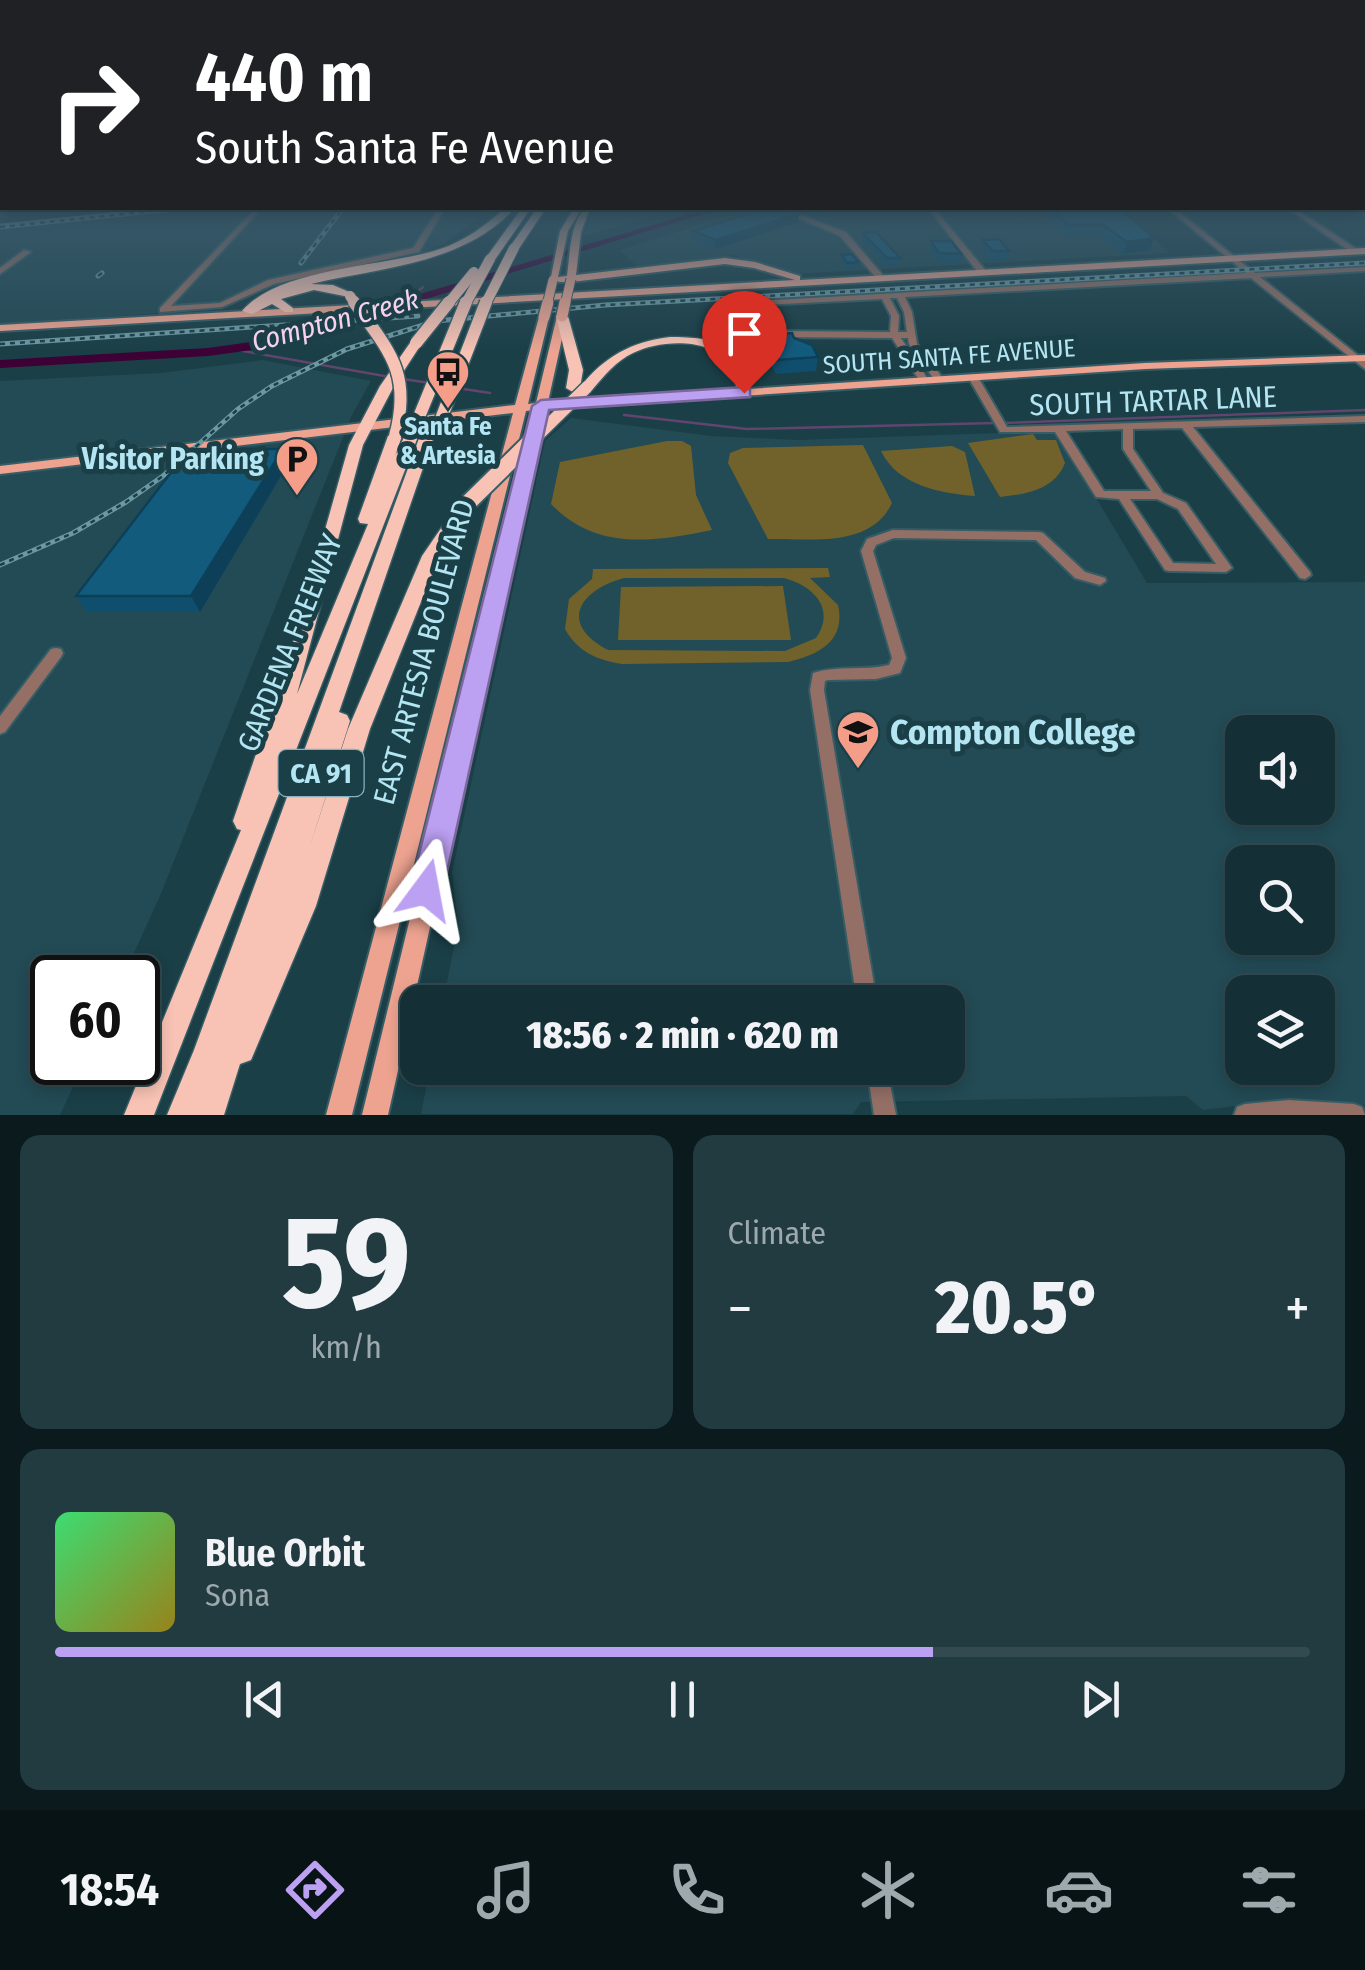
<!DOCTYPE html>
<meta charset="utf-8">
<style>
body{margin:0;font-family:"Fira Sans Condensed",sans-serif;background:#213b41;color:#f1f3f6;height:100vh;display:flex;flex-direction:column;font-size:38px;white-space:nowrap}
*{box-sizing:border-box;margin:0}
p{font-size:32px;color:#9da9ad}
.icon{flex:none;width:55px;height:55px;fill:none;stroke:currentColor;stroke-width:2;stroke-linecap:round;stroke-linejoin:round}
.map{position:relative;height:1115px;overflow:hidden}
.details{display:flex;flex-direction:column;gap:20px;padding:20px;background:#0b1a1d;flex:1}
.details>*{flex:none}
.hud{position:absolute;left:0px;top:0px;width:1365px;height:210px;box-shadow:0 5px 15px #0003,0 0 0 2px #334a50;background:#202124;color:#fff;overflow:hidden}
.tools{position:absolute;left:1225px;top:715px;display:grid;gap:20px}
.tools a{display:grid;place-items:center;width:110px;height:110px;border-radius:20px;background:#142f35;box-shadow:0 5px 15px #0003,0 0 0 2px #334a50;font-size:50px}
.speed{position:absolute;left:30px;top:955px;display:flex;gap:20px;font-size:50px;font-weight:700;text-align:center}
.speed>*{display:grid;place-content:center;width:130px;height:130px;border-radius:50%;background:#142f35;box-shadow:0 5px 15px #0003,0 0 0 2px #334a50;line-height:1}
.speed .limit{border:5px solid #111;border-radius:15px;background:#fff;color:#111}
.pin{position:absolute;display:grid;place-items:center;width:85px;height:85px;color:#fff;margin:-102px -42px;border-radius:50% 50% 50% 0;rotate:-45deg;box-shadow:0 0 10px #0007}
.pin .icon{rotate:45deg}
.me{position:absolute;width:110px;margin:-55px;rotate:13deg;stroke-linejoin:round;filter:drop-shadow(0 0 8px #0008)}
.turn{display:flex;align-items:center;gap:35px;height:210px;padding:0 30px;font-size:45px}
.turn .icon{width:130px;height:130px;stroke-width:2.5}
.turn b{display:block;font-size:70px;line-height:85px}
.big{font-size:75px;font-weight:800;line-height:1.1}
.details .tile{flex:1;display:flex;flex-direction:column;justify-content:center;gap:15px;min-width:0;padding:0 35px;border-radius:20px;background:#213b41}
.details .dial{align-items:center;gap:0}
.dial b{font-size:130px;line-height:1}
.song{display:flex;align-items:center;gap:30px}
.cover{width:120px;height:120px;border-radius:15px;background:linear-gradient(135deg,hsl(140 70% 55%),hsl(50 70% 35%))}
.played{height:10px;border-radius:5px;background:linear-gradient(90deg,#bca0f2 70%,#334a50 70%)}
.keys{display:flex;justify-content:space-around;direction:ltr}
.heat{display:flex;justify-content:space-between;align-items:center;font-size:55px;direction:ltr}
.details .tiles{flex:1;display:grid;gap:20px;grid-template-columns:1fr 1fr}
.tile:last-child{grid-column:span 2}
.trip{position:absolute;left:400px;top:985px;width:565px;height:100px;border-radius:20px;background:#142f35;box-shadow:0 5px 15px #0003,0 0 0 2px #334a50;font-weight:800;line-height:100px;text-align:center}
.tabs{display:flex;height:160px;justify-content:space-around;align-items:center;background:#081315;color:#9da9ad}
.tabs .icon{width:70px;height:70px}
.tabs .current{color:#bca0f2}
.tabs b{font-size:45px;color:#f1f3f6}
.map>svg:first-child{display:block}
</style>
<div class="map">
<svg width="1365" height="1115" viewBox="0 0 1365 1115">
<rect width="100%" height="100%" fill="#1b3f47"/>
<!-- built -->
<g fill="#234b55" fill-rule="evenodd">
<polygon points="202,208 491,208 444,244 421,253 266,288 226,308 0,325 0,230"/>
<polygon points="594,208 678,208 584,236"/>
<polygon points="754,208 1118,208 1170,253 792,274 774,271 735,255 637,266 620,250"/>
<polygon points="263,360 371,381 352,415 160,896 123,977 52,978 52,1062 84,1063 60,1115 0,1115 0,381 161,373"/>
<path d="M 571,418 L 711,436 L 799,440 L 1056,431 L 1147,583 L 1365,582 L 1365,1105 L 1291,1099 L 1203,1110 L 1186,1096 L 861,1102 L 853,1114 L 421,1114 L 430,1068 L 948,1068 L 948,1002 L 443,1002 L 458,927 L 452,872 L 545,441 ZM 1242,732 L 1318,732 L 1318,808 L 1242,808 ZM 1242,862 L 1318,862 L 1318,938 L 1242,938 ZM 1242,992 L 1318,992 L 1318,1068 L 1242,1068 Z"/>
</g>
<!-- green -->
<g fill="#71622b" fill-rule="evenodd">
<path d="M 1033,434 L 1037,440 L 1056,440 L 1065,463 C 1054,490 1027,494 1000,497 L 968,443 Z"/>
<path d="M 667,441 L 682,441 L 691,446 L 696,495 L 712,530 C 653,542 596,551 551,504 L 560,462 Z"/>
<path d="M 863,445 L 892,503 C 870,549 811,538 768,539 L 728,463 L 730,453 L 743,448 Z"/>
<path d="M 952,446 L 965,452 L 975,496 C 940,493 898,486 881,451 Z"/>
<path d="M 828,568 L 830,577 L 810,578 L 838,605 C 846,641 819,655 788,662 L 622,664 C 597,660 578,652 565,629 L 569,599 L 592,579 L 593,569 ZM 624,578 L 784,578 C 814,586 836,609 816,638 L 785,651 L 608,650 C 558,624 579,590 624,578 Z"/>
<polygon points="783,586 791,640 618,640 621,587"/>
</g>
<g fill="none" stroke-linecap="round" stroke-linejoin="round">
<!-- stream -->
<g stroke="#60456e" stroke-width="2.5">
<polyline points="405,302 423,287"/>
<polyline points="232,349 390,377"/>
<polyline points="403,379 430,383"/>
<polyline points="457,388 490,393"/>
<polyline points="624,415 747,429 994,423"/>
<polyline points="1002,423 1365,410"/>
</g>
<!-- river -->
<polygon fill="#3d0135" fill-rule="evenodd" points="710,208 723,208 266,348 208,356 0,368 0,360 208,348 265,340"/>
<!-- minor casing -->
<g stroke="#365d66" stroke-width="4">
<g id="minor">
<polygon points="1362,199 1365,200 1365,204 1362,203"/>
<polygon points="256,208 262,208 171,306 220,303 268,280 413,248 439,208 445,208 419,252 274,284 222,307 160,312 160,308"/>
<polygon points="774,208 782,208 846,232 886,279 879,281 840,236"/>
<polygon points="928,208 934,208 986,271 986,275 980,275"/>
<path d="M 1167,208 L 1174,208 L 1255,273 L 1365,267 L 1365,271 L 1260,277 L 1365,361 L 1365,369 L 1251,278 L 905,297 L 912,312 L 917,344 L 944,380 L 942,382 L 936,382 L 909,344 L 908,338 L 901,338 L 929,381 L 924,384 L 921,383 L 892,338 L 781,337 L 777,334 L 781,331 L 890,332 L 891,316 L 882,299 L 723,307 L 719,305 L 723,303 L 1246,273 ZM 890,298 L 897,298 L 904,312 L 907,332 L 898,332 L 899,316 Z"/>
<polygon points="1287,208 1294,208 1361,252 1354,254"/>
<polygon points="24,250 31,252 0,274 0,268"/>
<path d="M 973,374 L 978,377 L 1007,427 L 1365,416 L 1365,422 L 1193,427 L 1310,572 L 1311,575 L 1305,579 L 1300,578 L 1182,428 L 1133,429 L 1133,449 L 1163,493 L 1186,503 L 1232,568 L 1226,572 L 1169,571 L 1165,570 L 1119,499 L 1096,497 L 1055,432 L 1000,432 L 968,377 ZM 1123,429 L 1123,449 L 1151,491 L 1104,491 L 1066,431 ZM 1130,499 L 1157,499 L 1178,509 L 1216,564 L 1173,563 Z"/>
<path d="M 893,530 L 1039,532 L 1043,533 L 1085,572 L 1105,578 L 1106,581 L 1100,585 L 1075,578 L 1036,540 L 894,538 L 876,545 L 873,551 L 906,658 L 900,673 L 876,679 L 828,680 L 825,681 L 824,690 L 877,1002 L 857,1002 L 810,690 L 813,673 C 838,665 864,671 889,665 L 892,658 L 861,551 L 867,539 Z"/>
<polygon points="56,648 61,649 63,653 61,657 5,732 0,734 0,716 51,649"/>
<polygon points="867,1068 887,1068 896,1115 874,1115"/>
<polygon points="1289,1100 1354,1104 1362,1107 1365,1115 1234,1115 1237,1107 1245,1104"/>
</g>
</g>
<!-- major casing -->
<g stroke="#365d66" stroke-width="4">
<g id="major">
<path d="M 574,208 L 582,208 L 568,231 L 558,277 L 567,276 C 570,253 570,224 585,208 L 589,210 L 581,233 L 576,275 L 725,258 L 755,262 L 800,276 L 800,280 L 1365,248 L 1365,254 L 0,331 L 0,325 L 795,280 L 754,268 L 725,264 L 571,282 L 550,282 L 560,231 Z"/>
<polygon points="544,314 549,317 528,404 536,403 557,316 562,313 567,316 548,402 1145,363 1365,355 1365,361 1145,369 546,409 388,1115 362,1115 534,410 526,411 352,1115 326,1115 513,413 0,474 0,466 515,405 539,317"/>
</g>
</g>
<!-- highway casing -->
<g stroke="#365d66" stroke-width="3">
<g id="highway">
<path d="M 505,208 L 515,208 C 462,265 382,267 311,284 L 333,285 L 354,294 L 354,298 L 314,290 L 281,299 L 293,308 L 293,312 L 285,312 L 272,304 L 252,314 L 242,311 C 280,267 385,267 440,249 C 465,241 486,225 505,208 Z"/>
<polygon points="522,208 531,208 494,261 486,261 485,259"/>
<polygon points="537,208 546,208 518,250 510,250 509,248"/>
<polygon points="562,312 568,316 583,370 580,388 573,392 566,388 569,370 556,316"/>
<path d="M 670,337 C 715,337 744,344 751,393 L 749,396 L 739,396 L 737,393 C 736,383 736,371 729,363 C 709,337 659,340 633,353 C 616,361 604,376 592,390 L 582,390 L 580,387 C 605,356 631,342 670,337 Z"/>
<polygon points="416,339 422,343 394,386 363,445 297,694 368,524 360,523 358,519 388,436 395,432 402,436 395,456 407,431 412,430 419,434 154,1115 124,1115 241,830 237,829 233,821 287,664 349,445 380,386 412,340"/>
<polygon points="428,429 435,433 339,712 347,715 350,721 309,849 348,729 422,556 459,502 471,502 473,506 439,557 370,729 316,906 251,1060 240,1064 224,1115 167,1115 194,1050 421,433"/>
</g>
</g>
<!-- minor -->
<use href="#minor" fill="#946f66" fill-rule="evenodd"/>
<!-- major -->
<use href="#major" fill="#eda390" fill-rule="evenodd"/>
<!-- highway -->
<use href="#highway" fill="#f8c2b4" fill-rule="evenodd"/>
<!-- tram -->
<polyline stroke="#6c98a3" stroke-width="2.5" points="0,225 167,208"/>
<!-- rail casing -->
<g stroke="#6c98a3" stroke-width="5">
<g id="rail">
<polyline points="0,227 183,208"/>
<polyline points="301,263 343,208"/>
<polyline points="98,276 102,273"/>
<polyline points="0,344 418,316"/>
<polyline points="0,565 73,533 126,502 163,476 238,409 272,386 347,349 436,321 605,305 1365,263"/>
</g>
</g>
<!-- rail -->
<use href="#rail" stroke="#1b3f47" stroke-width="2.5" stroke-dasharray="5" stroke-linecap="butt"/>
<!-- major-bridge-far1 casing -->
<g stroke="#365d66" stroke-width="11" stroke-linecap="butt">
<g id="major-bridge-far1">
<polyline points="547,305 553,280"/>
<polyline points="565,305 571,279"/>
</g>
</g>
<!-- major-bridge casing -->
<g stroke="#365d66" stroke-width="14" stroke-linecap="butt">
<g id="major-bridge">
<polyline points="562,316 565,302"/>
<polyline points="544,317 548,302"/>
</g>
</g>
<!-- highway-bridge-far2 casing -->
<g stroke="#365d66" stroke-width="12" stroke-linecap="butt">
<g id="highway-bridge-far2">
<polyline points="350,296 356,305"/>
<polyline points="447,305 474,272"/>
<polyline points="465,305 490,259"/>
<polyline points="485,305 514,248"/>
</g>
</g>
<!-- highway-bridge-far1 casing -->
<g stroke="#365d66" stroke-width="15" stroke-linecap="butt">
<g id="highway-bridge-far1">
<path d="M 354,302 C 389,351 412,373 395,436"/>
<polyline points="416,343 449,302"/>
<polyline points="436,432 486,302"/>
<polyline points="412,434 466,302"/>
<polyline points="532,441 587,387"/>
</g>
</g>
<!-- highway-bridge casing -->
<g stroke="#365d66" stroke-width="20" stroke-linecap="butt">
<polyline id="highway-bridge" points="465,506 534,438"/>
</g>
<!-- major-bridge-far1 -->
<use href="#major-bridge-far1" stroke="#eda390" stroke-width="9"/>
<!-- major-bridge -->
<use href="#major-bridge" stroke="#eda390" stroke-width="11"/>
<!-- highway-bridge-far2 -->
<use href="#highway-bridge-far2" stroke="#f8c2b4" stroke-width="10"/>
<!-- highway-bridge-far1 -->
<use href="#highway-bridge-far1" stroke="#f8c2b4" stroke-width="12"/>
<!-- highway-bridge -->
<use href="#highway-bridge" stroke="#f8c2b4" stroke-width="16"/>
</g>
<!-- wall -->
<g fill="#0f4e6c">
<polygon points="742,208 798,222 715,249 694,240 694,231 741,216"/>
<polygon points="791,208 842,208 815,216"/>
<polygon points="1039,208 1120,208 1150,250 1123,254 1099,236 1065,236"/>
<polygon points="863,233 900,258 898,265 885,266 862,240"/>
<polygon points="983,240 1009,251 1007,260 990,261 981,249"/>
<polygon points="931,241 961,254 959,263 937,262 929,250"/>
<polygon points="842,255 858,262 857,268 846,269 841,261"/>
<polygon points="777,334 794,338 818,357 816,371 776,374 766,355 767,341 777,341"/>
<polygon points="288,464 200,612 87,612 76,596"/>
</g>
<!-- shaded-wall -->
<g fill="#0d4058">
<polygon points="816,208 842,208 815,216"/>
<polygon points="799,214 798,222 715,249 715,240"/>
<polygon points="1154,238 1150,250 1123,254 1127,242"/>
<polygon points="283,449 288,464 200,612 191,596"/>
</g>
<!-- building -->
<g fill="#125b7d" stroke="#0d4058" stroke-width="2.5">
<polygon points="742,208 786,208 799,214 715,240 694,231 751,213"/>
<polygon points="1052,208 1120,208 1154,238 1127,242 1103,225 1068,225"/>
<polygon points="876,232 900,258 887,258 863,233"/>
<polygon points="999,239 1009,251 993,251 983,240"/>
<polygon points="931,241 951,241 961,254 939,253"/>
<polygon points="852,254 858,262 847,263 842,255"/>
<polygon points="792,333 794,338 812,345 818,357 777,360 767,341 780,340 777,334"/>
<polygon points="189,449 283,449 191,596 76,596"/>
</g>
<!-- sky -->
<linearGradient id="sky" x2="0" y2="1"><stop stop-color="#0f2327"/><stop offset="0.56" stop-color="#395869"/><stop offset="1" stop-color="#395869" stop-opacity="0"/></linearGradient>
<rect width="1365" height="352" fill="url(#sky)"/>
<!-- route -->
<polygon fill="#bca0f2" stroke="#7a689d" stroke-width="2.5" points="744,387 750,389 750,397 549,410 443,890 438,901 426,906 415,901 410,890 532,406 541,400"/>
<!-- icons -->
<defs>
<g id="bus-pin" transform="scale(2.25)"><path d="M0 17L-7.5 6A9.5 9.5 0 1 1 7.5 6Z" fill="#f49e89" stroke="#1b3f47"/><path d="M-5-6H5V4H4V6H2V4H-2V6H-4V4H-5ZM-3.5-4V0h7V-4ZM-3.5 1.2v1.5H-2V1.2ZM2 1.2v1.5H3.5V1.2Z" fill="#111"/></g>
<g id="parking-pin" transform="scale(2.25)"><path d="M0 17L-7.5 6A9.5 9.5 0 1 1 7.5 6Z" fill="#f49e89" stroke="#1b3f47"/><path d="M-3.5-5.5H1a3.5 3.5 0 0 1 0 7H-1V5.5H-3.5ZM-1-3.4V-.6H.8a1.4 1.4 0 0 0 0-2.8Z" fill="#111"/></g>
<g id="university-pin" transform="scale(2.25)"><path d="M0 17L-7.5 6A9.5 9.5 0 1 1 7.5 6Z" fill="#f49e89" stroke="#1b3f47"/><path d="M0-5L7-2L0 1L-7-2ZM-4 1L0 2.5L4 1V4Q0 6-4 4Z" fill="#111"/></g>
</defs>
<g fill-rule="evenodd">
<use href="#bus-pin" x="448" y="372"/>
<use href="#parking-pin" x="297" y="459"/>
<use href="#university-pin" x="858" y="732"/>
</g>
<g text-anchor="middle" stroke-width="10" stroke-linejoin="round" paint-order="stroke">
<!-- far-street labels -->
<g font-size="25" fill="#b3e5f2" stroke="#1b3f47">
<text transform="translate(949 356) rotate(-4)" y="9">SOUTH SANTA FE AVENUE</text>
</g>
<!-- far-poi labels -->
<g font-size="25" font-weight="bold" fill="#b3e5f2" stroke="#1b3f47">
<text x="448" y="435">Santa Fe<tspan x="448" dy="29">&amp; Artesia</tspan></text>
</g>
<!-- far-water labels -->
<g font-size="28" font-style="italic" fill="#f6d1ed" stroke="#1b3f47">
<text transform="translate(335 320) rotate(-15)" y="10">Compton Creek</text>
</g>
<!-- shield labels -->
<rect fill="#1b3f47" stroke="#85b3bf" stroke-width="2.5" x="278.5" y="750" width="85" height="46" rx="8"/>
<g font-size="28" font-weight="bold" fill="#b3e5f2">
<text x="321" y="783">CA 91</text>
</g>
<!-- street labels -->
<g font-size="30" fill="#b3e5f2" stroke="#1b3f47">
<text transform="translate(1153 401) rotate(-2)" y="10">SOUTH TARTAR LANE</text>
<text transform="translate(290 643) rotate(-68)" y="10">GARDENA FREEWAY</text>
<text transform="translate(424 652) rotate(-75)" y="10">EAST ARTESIA BOULEVARD</text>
</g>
<!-- poi labels -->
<g font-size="30" font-weight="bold" fill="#b3e5f2" stroke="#1b3f47" text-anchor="end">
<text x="264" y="469">Visitor Parking</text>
</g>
<!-- near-poi labels -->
<g font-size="35" font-weight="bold" fill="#b3e5f2" stroke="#1b3f47" text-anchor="start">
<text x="890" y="744">Compton College</text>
</g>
</g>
</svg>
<div class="tools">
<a><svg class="icon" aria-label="sound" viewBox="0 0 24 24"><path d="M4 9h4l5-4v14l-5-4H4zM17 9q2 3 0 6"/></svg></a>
<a><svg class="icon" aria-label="search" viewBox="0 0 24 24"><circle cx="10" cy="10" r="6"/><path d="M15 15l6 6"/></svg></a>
<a><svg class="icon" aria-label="layers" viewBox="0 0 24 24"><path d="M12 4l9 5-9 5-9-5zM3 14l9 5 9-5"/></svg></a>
</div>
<div class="speed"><div class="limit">60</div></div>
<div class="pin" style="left:744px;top:393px;background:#d93025"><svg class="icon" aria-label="arrive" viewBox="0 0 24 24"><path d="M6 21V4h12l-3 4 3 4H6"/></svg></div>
<svg class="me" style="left:426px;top:890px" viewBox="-20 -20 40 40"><path d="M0-17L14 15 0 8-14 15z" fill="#bca0f2" stroke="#fff" stroke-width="4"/></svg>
<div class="trip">18:56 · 2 min · 620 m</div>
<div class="hud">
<div class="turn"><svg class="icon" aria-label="right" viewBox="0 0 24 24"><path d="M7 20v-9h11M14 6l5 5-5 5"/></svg><div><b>440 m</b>South Santa Fe Avenue</div></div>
</div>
</div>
<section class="details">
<div class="tiles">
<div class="tile dial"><b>59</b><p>km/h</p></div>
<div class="tile"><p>Climate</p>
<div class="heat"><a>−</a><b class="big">20.5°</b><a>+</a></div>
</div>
<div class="tile">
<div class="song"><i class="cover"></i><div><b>Blue Orbit</b><p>Sona</p></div></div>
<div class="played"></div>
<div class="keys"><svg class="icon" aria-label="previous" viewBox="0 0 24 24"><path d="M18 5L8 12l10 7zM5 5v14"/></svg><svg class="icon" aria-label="pause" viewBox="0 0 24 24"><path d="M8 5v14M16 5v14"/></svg><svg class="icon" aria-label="next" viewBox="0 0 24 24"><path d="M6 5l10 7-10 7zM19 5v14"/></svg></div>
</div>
</div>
</section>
<nav class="tabs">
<b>18:54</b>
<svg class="icon current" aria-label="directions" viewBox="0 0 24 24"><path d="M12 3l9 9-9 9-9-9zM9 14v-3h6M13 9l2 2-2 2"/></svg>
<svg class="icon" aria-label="music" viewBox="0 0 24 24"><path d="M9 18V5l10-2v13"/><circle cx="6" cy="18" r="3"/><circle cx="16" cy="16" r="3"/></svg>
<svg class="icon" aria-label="phone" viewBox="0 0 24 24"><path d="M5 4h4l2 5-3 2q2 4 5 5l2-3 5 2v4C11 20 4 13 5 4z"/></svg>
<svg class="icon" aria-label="climate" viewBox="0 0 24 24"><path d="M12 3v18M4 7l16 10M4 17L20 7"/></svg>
<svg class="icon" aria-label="car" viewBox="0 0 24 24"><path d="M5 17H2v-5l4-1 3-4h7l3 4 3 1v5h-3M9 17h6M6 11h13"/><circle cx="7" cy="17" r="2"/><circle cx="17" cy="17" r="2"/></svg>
<svg class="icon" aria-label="filters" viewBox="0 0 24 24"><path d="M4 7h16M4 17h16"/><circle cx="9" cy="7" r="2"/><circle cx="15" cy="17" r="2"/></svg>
</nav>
